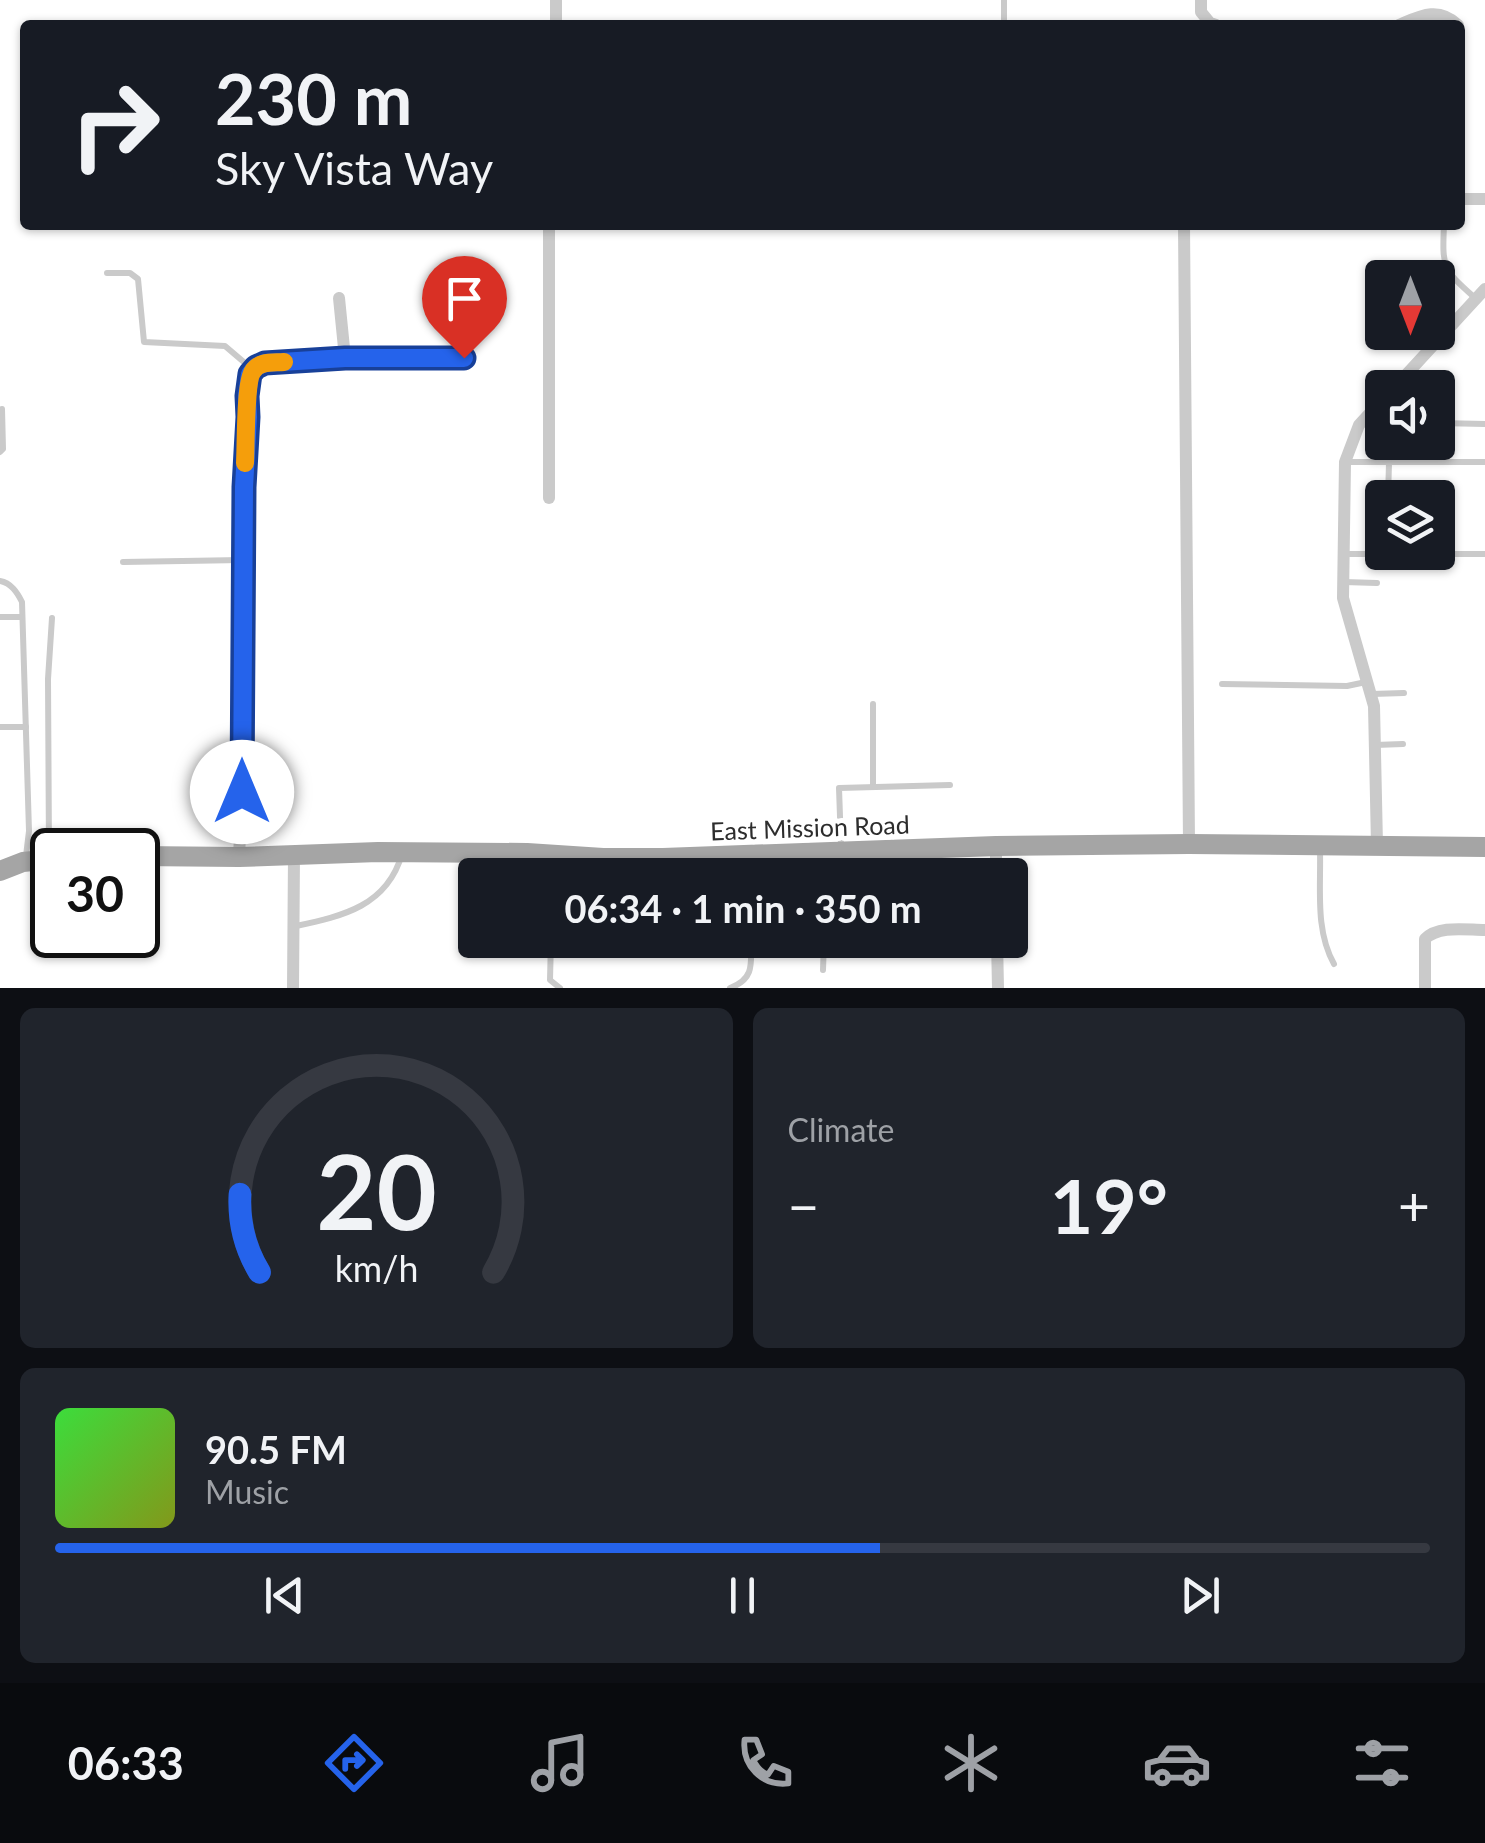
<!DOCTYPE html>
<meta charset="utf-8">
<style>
body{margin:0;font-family:Lato,sans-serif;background:#20242c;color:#f1f3f6;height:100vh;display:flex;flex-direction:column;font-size:38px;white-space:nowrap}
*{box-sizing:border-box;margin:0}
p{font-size:32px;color:#9ea1a6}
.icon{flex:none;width:55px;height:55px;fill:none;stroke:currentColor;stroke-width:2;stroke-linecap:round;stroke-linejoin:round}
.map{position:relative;height:988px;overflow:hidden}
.sheet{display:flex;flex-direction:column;gap:20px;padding:20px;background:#0d0f14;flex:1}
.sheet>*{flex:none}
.guide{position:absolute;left:20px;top:20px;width:1445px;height:210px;border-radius:10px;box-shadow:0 2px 8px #0004;background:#171b24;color:#f1f3f6;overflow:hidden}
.needle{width:65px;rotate:180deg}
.controls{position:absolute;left:1365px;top:260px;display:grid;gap:20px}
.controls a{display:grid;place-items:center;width:90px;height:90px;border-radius:10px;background:#171b24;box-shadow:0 2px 8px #0004;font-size:50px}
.speed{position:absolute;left:30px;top:828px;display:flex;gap:20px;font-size:50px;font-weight:700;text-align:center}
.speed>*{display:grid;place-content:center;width:130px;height:130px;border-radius:50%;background:#171b24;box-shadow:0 2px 8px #0004;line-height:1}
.speed .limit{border:5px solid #111;border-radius:15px;background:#fff;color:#111}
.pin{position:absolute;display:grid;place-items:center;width:85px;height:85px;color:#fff;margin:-102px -42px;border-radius:50% 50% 50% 0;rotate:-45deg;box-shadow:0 0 10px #0007}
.pin .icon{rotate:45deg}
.me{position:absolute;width:110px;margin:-55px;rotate:0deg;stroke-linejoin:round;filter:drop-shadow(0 0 8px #0008)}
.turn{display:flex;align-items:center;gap:35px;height:210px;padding:0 30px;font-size:45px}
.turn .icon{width:130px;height:130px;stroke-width:2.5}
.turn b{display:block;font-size:70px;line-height:85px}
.big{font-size:75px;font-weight:700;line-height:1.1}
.sheet .widget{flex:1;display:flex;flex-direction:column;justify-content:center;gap:15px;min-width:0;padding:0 35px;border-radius:15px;background:#20242c}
.sheet .dial{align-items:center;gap:0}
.dial svg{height:260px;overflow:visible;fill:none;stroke:#363941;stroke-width:7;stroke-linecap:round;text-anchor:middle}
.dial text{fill:#f1f3f6;stroke:none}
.song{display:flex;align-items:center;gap:30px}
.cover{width:120px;height:120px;border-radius:15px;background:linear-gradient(135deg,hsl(120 70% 55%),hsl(70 70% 35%))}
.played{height:10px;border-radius:5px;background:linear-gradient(90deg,#2563eb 60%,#363941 60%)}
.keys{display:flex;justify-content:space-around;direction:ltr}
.heat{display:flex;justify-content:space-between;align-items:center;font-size:55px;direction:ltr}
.sheet .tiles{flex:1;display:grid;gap:20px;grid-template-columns:1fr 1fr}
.widget:last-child{grid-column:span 2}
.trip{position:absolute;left:458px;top:858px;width:570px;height:100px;border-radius:10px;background:#171b24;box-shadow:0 2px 8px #0004;font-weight:700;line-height:100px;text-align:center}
.menu{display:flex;height:160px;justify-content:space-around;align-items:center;background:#090b0e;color:#9ea1a6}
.menu .icon{width:70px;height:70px}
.menu .current{color:#2563eb}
.menu b{font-size:45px;color:#f1f3f6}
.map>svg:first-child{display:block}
</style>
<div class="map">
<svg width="1485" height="988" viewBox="0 0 1485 988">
<rect width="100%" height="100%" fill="#fff"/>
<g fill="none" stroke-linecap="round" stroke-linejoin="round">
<!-- service -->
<g stroke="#cacaca" stroke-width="6">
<polyline points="1004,25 1004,0"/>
<path d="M 1444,225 C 1442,269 1443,269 1475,298"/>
<polyline points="107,273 130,273 138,279 144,342 225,346 252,369"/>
<polyline points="1438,423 1485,424"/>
<polyline points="0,452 3,449 2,409"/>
<polyline points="1346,462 1485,462"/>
<polyline points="1388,498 1389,463"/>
<polyline points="1345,554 1485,554"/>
<polyline points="123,562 242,560"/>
<path d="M 0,581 C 11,583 17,592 22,602 L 29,831 L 26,856"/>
<polyline points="1344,582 1377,583"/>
<polyline points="0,617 22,617"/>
<polyline points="1222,684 1347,686 1366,682"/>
<polyline points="1372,694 1404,693"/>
<polyline points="0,727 26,727"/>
<polyline points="1375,745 1403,744"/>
<polyline points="873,787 873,704"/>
<polyline points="841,845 839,788 950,785"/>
<path d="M 1320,851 C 1321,889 1315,930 1334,964"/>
<polyline points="49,854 48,679 52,618"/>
<polyline points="825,854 825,875"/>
<polyline points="749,856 750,875"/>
<polyline points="757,856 759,875"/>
<path d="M 296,926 C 343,916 387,906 402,854"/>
<polyline points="551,940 550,980 560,988"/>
<polyline points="823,970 824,940"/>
<path d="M 730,988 C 755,979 751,963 751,940"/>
</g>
<!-- minor -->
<g stroke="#cacaca" stroke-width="12">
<polyline points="556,0 556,25"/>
<polyline points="1201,0 1201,12 1210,23 1216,25"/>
<path d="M 1399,25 C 1420,16 1438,6 1458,25"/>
<polyline points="1460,199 1485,199"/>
<polyline points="549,225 549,498"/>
<polyline points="1184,225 1189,844"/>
<polyline points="339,298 345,358"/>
<polyline points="1394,388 1485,289"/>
<polyline points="1377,845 1374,706 1343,598 1345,462 1359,425 1382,400"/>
<polyline points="996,846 996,875"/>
<polyline points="239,857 242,792 243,487 248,417 247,396 250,374 256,367 265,363 345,358 463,358"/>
<polyline points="997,940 998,988"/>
<polyline points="293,988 294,855"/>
<path d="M 1425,988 L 1425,939 C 1439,925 1466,930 1485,930"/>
</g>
<!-- primary -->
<g stroke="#a5a5a5" stroke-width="20">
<polyline points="138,856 239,857 378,852 527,853 603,858 663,858 996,846 1189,844 1485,847"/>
<polyline points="0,871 23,862 52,859"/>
</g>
</g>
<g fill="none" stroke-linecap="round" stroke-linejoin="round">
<!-- route casing -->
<g stroke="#184099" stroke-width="25">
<polyline id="route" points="242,792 244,487 248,417 247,396 250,374 256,367 265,363 345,358 464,358"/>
</g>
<!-- route -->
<use href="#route" stroke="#2563eb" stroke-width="18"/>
<!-- slow -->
<path stroke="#f59e0b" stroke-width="18" d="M 245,463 C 246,446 245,381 253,371 C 259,361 273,363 284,362"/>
</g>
<g text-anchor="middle" stroke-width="10" stroke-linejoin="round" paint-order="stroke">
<!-- street labels -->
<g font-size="25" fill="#2d2d2d" stroke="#fff">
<text transform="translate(810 828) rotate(-2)" y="9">East Mission Road</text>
</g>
</g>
</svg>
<div class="controls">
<a><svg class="needle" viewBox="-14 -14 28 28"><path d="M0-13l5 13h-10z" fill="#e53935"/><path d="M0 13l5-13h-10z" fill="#9ea1a6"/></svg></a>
<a><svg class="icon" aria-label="sound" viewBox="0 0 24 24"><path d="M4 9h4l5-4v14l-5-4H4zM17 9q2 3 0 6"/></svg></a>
<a><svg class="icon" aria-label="layers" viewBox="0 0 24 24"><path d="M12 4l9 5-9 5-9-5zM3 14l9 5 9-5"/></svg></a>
</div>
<div class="speed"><div class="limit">30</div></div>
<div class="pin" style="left:464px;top:358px;background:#d93025"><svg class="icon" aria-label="arrive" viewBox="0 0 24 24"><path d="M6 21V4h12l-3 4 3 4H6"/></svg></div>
<svg class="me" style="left:242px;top:792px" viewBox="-20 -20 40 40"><circle r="19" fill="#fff"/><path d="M0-13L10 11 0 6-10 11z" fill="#2563eb"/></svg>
<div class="trip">06:34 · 1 min · 350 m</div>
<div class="guide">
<div class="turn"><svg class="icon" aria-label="right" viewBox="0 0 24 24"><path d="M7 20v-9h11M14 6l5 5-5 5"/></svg><div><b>230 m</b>Sky Vista Way</div></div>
</div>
</div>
<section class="sheet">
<div class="tiles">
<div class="widget dial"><svg viewBox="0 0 100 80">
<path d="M14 69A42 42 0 1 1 86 69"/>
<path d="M14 69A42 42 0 0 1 8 45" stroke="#2563eb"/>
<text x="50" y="56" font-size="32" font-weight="700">20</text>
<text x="50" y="72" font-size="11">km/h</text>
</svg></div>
<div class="widget"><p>Climate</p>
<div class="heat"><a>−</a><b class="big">19°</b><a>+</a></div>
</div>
<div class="widget">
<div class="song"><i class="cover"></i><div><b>90.5 FM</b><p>Music</p></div></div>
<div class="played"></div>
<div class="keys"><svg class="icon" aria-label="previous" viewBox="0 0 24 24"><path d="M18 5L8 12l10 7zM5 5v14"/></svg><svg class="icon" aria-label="pause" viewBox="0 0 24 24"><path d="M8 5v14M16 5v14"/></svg><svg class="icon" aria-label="next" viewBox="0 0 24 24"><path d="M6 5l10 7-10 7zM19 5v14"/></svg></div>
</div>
</div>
</section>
<nav class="menu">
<b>06:33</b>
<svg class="icon current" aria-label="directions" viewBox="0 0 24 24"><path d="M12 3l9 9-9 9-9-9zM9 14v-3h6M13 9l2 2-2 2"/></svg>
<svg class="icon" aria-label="music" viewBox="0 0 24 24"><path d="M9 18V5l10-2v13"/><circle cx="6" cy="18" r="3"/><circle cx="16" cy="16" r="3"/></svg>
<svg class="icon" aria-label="phone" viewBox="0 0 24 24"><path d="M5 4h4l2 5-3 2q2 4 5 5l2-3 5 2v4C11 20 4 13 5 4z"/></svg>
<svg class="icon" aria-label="climate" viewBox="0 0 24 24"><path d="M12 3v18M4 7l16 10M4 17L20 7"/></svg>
<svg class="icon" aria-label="car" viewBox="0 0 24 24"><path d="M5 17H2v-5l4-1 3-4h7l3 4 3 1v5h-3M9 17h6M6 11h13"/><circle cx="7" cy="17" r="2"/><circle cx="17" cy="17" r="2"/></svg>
<svg class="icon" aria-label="filters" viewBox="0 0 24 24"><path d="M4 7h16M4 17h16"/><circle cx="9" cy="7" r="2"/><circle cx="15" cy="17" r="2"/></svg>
</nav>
